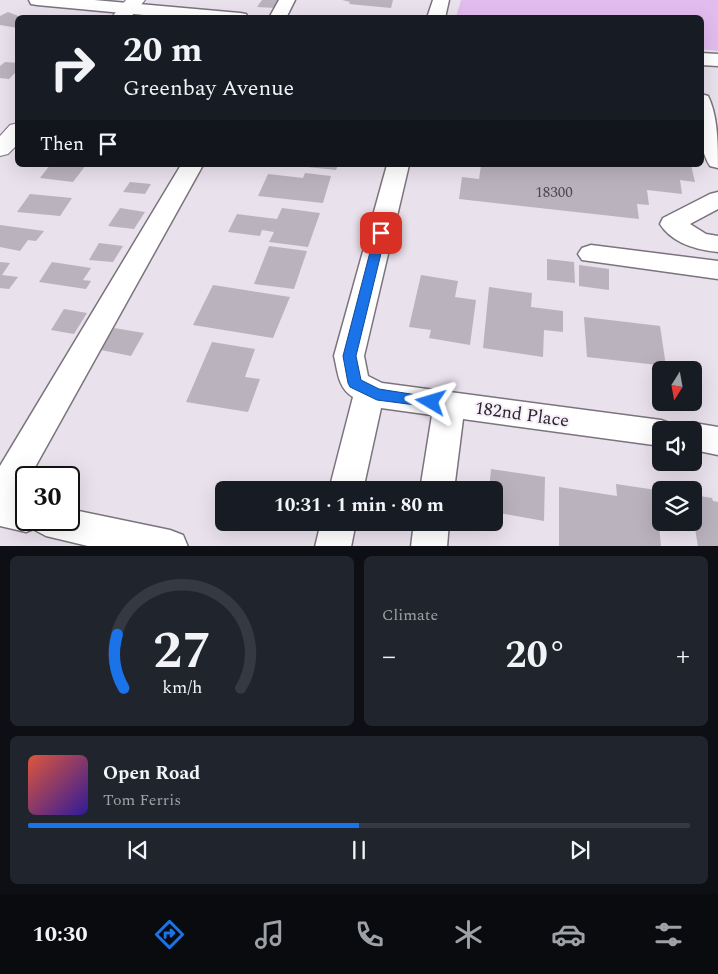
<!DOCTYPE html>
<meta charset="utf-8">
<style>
body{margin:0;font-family:Spectral,serif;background:#20242c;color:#f1f3f6;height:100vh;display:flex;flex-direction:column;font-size:19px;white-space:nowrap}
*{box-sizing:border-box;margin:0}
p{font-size:16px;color:#9ea1a6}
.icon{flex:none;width:28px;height:28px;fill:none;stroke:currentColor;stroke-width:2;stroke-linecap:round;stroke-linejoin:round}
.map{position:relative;height:546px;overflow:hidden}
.details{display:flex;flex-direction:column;gap:10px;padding:10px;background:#0d0f14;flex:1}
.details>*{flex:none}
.guide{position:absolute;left:15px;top:15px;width:689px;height:152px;border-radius:8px;box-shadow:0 5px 20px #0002;background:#171b24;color:#f1f3f6;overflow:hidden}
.needle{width:32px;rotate:191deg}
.controls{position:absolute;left:652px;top:361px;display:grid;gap:10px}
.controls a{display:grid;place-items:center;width:50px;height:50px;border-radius:8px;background:#171b24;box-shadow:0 5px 20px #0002;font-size:25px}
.speed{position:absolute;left:15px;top:466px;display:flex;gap:10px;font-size:25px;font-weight:700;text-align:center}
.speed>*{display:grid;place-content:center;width:65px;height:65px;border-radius:50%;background:#171b24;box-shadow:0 5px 20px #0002;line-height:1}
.speed .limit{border:2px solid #111;border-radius:8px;background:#fff;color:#111}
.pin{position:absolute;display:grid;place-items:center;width:42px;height:42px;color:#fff;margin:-21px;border-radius:10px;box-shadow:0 2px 8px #0006}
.me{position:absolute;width:55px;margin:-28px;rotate:277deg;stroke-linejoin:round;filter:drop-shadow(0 0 4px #0008)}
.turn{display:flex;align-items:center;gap:18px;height:105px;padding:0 25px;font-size:22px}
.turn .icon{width:65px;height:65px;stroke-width:2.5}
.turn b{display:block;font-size:35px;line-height:42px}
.then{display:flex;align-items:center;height:48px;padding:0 25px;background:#0003;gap:10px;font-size:19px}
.big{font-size:38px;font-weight:700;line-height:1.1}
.details .card{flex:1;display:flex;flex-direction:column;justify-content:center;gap:8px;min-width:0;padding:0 18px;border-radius:8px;background:#20242c}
.details .dial{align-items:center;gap:0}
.dial svg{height:130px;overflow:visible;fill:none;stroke:#363941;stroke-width:7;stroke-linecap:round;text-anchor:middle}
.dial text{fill:#f1f3f6;stroke:none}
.song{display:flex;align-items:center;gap:15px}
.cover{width:60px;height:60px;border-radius:8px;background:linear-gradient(135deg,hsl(10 70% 55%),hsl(250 70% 35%))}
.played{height:5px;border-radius:2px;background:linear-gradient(90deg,#1a73e8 50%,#363941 50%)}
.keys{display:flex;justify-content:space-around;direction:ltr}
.heat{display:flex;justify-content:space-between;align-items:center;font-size:28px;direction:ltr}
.details .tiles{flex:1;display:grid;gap:10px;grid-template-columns:1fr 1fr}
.card:last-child{grid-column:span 2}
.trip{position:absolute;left:215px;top:481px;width:288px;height:50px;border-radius:8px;background:#171b24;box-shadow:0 5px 20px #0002;font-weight:700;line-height:50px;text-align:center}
.tabs{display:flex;height:80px;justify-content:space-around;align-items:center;background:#090b0e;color:#9ea1a6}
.tabs .icon{width:35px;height:35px}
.tabs .current{color:#1a73e8}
.tabs b{font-size:22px;color:#f1f3f6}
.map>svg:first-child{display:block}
</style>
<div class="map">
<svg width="718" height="547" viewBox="0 0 718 547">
<rect width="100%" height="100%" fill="#e9e1ec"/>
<!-- green -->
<polygon fill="#e3bcef" points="461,0 718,0 718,51 701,49 701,18 456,17"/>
<!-- building -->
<g fill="#bab2bd">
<polygon points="262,0 280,0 276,8 257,7"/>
<polygon points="342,0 393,0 391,8 349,4 350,2"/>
<polygon points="8,12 21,17 18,18 18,28 0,25 0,16"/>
<polygon points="5,62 18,63 18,70 9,79 0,78 0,66"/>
<polygon points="50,165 86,165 73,182 40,178"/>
<polygon points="307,165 338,165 336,170 307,167"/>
<polygon points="481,165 691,165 695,182 680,180 682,194 647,190 649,205 637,204 639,219 459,199 462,177 479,179"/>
<polygon points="305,173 331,176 323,203 258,196 268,174 303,178"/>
<polygon points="130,182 151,184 145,194 123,192"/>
<polygon points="30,194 72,198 60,216 17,212"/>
<polygon points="120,208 145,212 134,229 108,226"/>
<polygon points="282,208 320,213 308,247 269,242 274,232 262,230 260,236 228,232 237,214 277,219"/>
<polygon points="0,225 44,231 36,241 28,240 20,251 0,247"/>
<polygon points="99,243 123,246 113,262 89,260"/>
<polygon points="269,246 307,251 294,289 254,284"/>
<polygon points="547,259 574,262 575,283 547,280"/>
<polygon points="0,262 10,263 2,275 18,277 9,289 0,288"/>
<polygon points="52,262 91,268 83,280 91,281 86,289 39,282"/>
<polygon points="579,265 609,269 609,290 579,286"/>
<polygon points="421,275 458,281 455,297 476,300 470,345 429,338 431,330 409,327"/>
<polygon points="213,285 290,297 273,338 193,325"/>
<polygon points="489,287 532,293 531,307 563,311 563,332 544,330 543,357 483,348"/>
<polygon points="64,309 87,313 74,334 51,330"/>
<polygon points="584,317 660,326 666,366 587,357"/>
<polygon points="114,328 144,333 131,356 101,350"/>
<polygon points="212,342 255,349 245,377 260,379 248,412 186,402"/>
<polygon points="491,469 545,477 544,521 494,512 494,490 489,490"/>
<polygon points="616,484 656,490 661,547 559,546 559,487 617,496"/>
<polygon points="694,495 712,498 713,501 718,502 718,547 698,547 695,528 691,527 691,522 694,522"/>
</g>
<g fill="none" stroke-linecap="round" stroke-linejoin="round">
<!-- minor casing -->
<g stroke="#7b737d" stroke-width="3">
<g id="minor">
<polygon points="29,0 94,0 240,13 246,14 248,18 176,18 37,5 31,4"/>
<polygon points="279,0 295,0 286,18 269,18"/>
<polygon points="433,0 449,0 445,18 427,18"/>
<polygon points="701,53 718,54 718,66 701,65"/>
<path d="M 701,94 L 708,96 C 718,116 718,145 718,168 L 710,166 C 697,146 701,117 701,94 Z"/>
<polygon points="181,165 203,165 29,478 26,478 26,482 17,498 26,500 26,520 69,520 69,509 170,530 183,535 188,547 92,547 46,536 33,529 26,532 0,526 0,466"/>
<path d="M 387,165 L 409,165 L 364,356 L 368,376 L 382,383 L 661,420 L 672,424 L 675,430 L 661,430 L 661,446 L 463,419 L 454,490 L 420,490 L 432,415 L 381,408 L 363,490 L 329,490 L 353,397 C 338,388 338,372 334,356 Z"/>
<path d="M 718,192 L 718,209 L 690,224 L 706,234 L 718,236 L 718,252 C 697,250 672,243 660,224 L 663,218 L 710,194 Z"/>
<polygon points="591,245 718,261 718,279 582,260 578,254 582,248"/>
<polygon points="694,423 718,427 718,455 694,450 694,430 681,430 683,427"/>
<polygon points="321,522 356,522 351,547 315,547"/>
<polygon points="414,522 449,522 447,547 411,547"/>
</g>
</g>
<!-- major casing -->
<g stroke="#7b737d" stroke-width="2">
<g id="major">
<polygon points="126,0 145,0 130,18 111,18"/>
<polygon points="18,123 18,144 8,154 0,156 0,136 10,125"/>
</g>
</g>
<!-- minor -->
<use href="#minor" fill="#fff" fill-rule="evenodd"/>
<!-- major -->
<use href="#major" fill="#fff" fill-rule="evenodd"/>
</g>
<!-- route -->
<polygon fill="#1a73e8" stroke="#114b97" points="381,229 386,233 356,356 361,380 379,389 436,398 438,402 436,405 431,407 377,400 350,387 348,383 343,356 375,233"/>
<g text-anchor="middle" stroke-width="4" stroke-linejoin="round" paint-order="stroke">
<!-- number labels -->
<g font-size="15" fill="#4d4950">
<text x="554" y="197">18300</text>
</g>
<!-- street labels -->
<g font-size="18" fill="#29262b" stroke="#f7eef9">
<text transform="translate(522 414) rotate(8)" y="6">182nd Place</text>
</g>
</g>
</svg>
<div class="controls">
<a><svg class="needle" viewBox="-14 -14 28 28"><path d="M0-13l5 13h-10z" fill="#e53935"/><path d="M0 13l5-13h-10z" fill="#9ea1a6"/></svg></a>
<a><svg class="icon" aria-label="sound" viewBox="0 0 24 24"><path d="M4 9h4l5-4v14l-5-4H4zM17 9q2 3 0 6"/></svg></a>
<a><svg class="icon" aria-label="layers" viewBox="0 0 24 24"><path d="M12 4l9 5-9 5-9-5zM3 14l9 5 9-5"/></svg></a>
</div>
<div class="speed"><div class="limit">30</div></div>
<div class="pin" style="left:381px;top:233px;background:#d93025"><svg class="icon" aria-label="arrive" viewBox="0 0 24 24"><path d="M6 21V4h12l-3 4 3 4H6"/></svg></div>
<svg class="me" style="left:431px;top:402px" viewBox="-20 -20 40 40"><path d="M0-17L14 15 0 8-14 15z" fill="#1a73e8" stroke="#fff" stroke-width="4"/></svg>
<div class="trip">10:31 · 1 min · 80 m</div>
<div class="guide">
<div class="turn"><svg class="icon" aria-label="right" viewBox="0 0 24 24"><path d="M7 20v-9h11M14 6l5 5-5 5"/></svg><div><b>20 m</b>Greenbay Avenue</div></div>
<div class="then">Then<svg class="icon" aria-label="arrive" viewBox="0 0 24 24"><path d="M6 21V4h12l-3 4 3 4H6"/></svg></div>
</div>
</div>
<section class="details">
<div class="tiles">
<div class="card dial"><svg viewBox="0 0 100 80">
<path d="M14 69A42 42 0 1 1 86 69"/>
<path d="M14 69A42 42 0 0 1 10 36" stroke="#1a73e8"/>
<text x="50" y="56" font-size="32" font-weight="700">27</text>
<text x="50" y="72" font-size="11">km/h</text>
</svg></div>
<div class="card"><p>Climate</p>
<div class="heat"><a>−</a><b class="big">20°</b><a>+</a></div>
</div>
<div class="card">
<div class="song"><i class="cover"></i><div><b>Open Road</b><p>Tom Ferris</p></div></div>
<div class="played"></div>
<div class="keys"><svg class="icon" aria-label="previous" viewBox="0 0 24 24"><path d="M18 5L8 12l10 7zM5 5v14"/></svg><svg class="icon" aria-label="pause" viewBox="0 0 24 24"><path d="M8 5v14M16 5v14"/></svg><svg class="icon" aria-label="next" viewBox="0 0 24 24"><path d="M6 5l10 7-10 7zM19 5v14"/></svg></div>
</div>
</div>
</section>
<nav class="tabs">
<b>10:30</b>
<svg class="icon current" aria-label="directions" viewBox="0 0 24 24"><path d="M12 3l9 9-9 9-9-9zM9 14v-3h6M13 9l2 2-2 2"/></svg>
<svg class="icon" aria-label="music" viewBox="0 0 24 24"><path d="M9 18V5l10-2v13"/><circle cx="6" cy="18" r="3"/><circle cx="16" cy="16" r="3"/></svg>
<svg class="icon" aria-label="phone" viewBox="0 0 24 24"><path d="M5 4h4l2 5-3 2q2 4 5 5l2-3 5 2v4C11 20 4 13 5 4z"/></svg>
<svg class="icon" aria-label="climate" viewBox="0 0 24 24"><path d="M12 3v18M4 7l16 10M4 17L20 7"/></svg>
<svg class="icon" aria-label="car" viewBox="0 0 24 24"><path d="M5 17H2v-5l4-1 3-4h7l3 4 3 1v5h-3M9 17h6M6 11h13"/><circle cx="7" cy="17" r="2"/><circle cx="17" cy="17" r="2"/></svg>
<svg class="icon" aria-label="filters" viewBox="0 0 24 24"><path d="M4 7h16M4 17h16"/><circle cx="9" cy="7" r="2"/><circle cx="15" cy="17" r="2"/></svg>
</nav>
